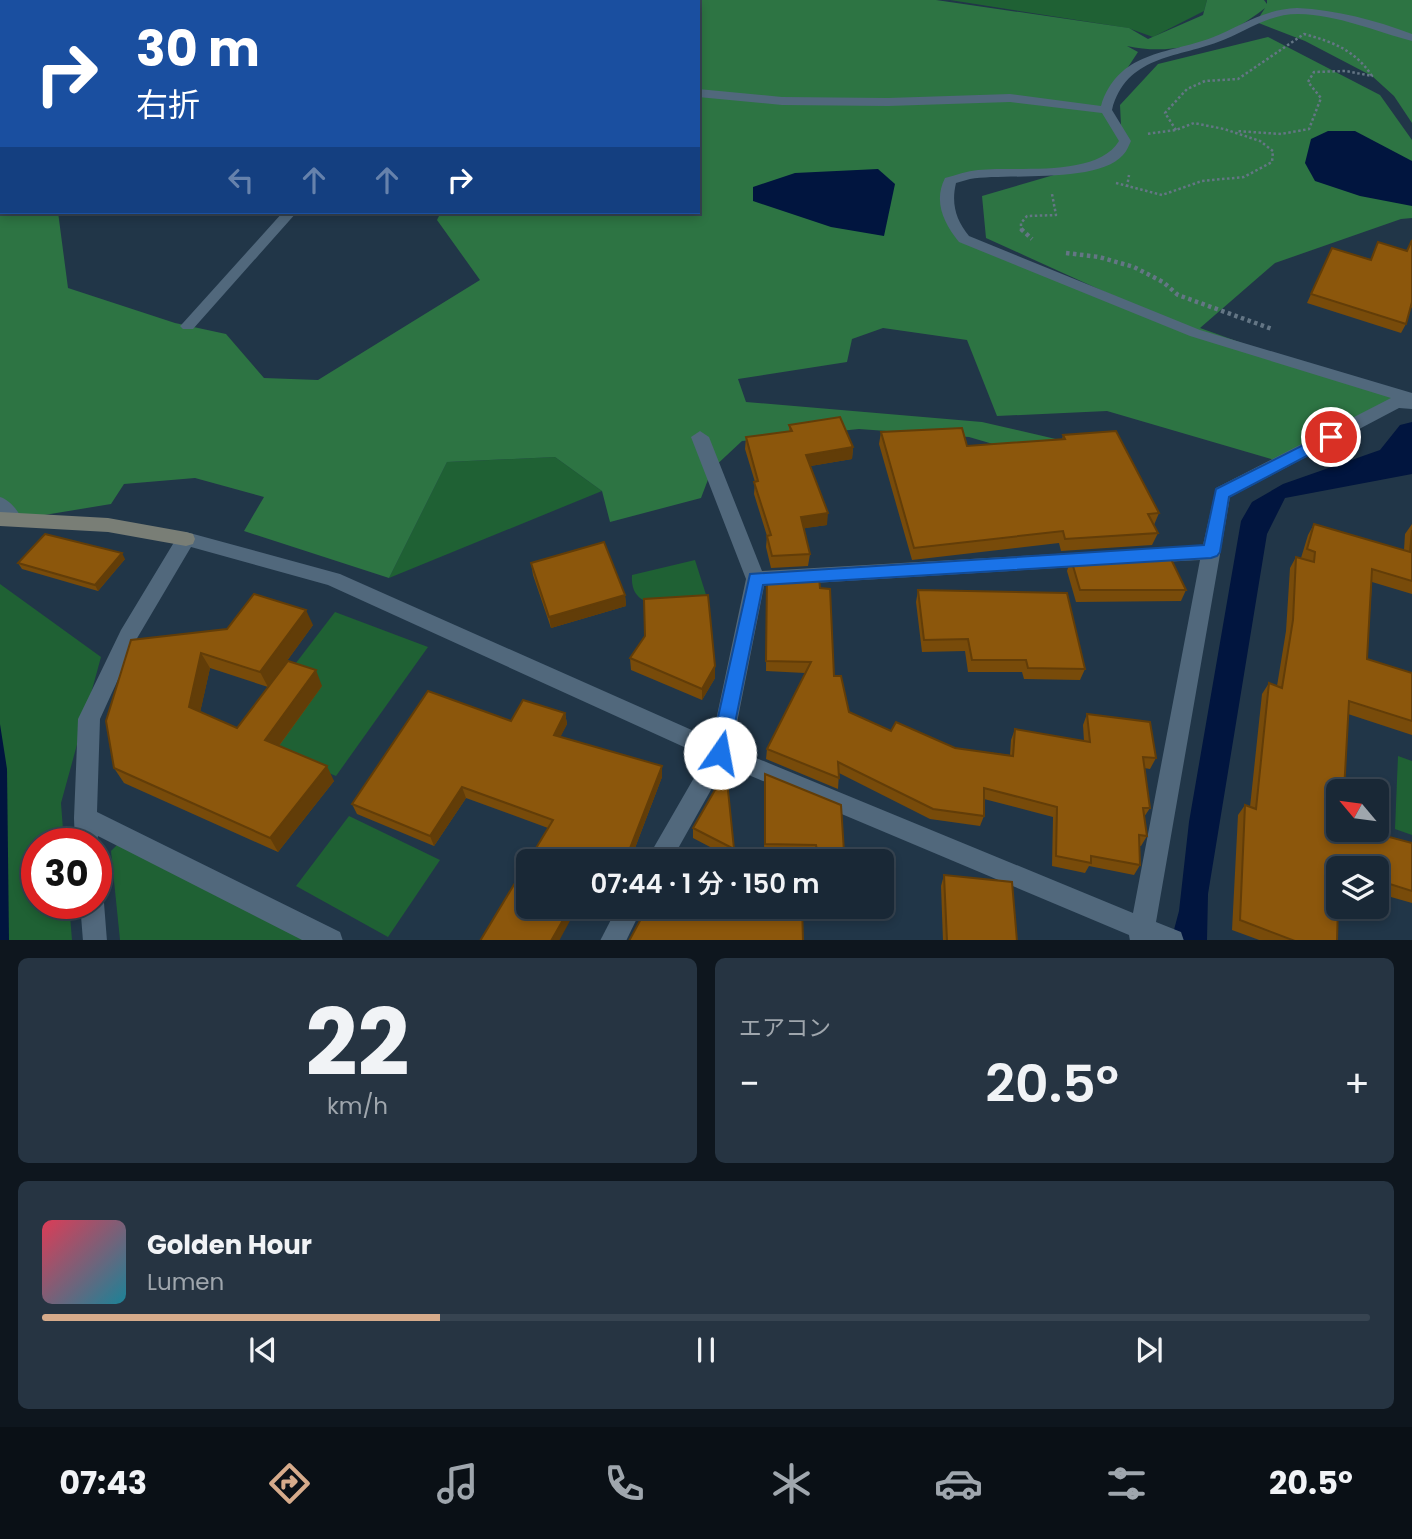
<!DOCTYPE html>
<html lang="ja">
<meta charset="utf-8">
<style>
body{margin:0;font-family:Poppins,"Noto Sans JP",sans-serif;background:#263442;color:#f1f3f6;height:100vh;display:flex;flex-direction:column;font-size:26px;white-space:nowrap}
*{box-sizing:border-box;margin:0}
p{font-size:23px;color:#9fa6ad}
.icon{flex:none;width:38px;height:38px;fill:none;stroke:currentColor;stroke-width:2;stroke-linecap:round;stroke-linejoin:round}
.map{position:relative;height:940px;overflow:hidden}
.details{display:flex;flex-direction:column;gap:18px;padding:18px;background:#0e161e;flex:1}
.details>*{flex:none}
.banner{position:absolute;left:0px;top:0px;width:700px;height:214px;box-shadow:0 4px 10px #0003,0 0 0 2px #374451;background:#1a4fa0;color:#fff;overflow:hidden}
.needle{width:46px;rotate:299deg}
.fabs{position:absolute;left:1326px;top:779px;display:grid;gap:14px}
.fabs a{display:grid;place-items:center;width:63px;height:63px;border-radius:10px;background:#192836;box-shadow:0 4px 10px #0003,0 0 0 2px #374451;font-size:35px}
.speed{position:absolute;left:21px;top:828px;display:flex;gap:14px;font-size:35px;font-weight:700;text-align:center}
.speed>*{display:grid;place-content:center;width:91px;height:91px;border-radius:50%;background:#192836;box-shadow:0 4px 10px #0003,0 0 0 2px #374451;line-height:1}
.speed .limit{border:10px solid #d22;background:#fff;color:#111}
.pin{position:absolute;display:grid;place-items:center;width:60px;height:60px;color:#fff;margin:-30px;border:4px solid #fff;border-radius:50%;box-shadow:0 2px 7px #0007}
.me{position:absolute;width:77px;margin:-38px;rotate:12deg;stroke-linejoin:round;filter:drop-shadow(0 0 5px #0008)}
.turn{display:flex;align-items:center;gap:24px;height:147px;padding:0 21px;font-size:32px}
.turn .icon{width:91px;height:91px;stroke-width:2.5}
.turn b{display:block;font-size:49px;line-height:60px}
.lanes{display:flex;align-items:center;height:66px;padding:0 21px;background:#0003;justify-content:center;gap:35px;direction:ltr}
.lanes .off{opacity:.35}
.big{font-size:52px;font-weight:600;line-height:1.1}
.details .tile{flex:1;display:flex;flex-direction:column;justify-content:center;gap:10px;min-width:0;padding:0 24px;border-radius:10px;background:#263442}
.details .dial{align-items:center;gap:0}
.dial b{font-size:91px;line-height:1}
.song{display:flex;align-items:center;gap:21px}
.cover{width:84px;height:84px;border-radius:10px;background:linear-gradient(135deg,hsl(350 70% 55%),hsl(190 70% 35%))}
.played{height:7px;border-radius:4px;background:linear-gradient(90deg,#d6ab8b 30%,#374451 30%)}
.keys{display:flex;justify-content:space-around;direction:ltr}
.heat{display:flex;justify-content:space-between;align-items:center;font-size:38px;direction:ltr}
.details .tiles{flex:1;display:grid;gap:18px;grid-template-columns:1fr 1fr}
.tile:last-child{grid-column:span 2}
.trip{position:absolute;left:516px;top:849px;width:378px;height:70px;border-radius:10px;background:#192836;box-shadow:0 4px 10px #0003,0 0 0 2px #374451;font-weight:600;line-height:70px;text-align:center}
.menu{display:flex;height:112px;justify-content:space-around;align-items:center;background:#0a1016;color:#9fa6ad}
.menu .icon{width:49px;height:49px}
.menu .on{color:#d6ab8b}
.menu b{font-size:32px;color:#f1f3f6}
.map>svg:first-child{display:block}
</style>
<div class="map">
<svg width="1412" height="941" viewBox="0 0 1412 941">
<rect width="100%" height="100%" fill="#213648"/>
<!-- green -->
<g fill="#1f6134">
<polygon points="950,0 1207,0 1204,11 1153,37 1128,28"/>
<polygon points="555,457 602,491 389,578 447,462"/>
<path d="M 695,560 L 708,601 C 682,603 629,617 632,575 Z"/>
<polygon points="0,584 101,657 61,803 64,843 37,844 37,903 69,903 72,940 0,940"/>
<polygon points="335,612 428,647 336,776 240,736"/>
<polygon points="1398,756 1412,761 1412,835 1395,829"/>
<polygon points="349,816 440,860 388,937 296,886"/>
<polygon points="125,837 315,940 120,940 111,851"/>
</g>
<!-- forest -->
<path fill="#2d7443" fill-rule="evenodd" d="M 480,0 L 936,0 L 1129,28 L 1148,39 L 1203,15 L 1207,0 L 1264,0 L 1267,4 L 1267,0 L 1412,0 L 1412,123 L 1394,96 L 1372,76 L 1305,41 L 1256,22 L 1265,8 C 1225,40 1177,57 1127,46 L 1138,52 L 1113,90 L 1105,110 L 1122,145 L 1120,105 L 1158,64 L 1268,37 L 1380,95 L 1412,140 L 1412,218 L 1401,219 L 1275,263 L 1200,328 L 1334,376 L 1412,399 L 1397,403 L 1278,461 L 1107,411 L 997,416 L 967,340 L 883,328 L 852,339 L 847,362 L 738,379 L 746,402 L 982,422 L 1060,440 L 993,444 L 969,437 L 859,429 L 742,441 L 712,469 L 701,498 L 610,522 L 602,491 L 555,457 L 447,462 L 389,578 L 244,531 L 264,497 L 195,478 L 124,484 L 111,504 L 14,520 L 0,504 L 0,72 L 2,212 L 58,212 L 68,288 L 175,323 L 226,334 L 264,378 L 318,380 L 480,280 L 437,220 L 441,212 L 698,212 L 698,2 L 479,2 ZM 1071,170 L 982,196 L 986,238 L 1127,302 L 963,238 L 945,198 L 950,182 L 983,173 Z"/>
<!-- water -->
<g fill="#01153f">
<polygon points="1328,131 1355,131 1412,161 1412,206 1360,196 1315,181 1305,163 1311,139"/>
<polygon points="878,169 895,184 884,236 831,227 753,201 753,187 795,173"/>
<polygon points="1412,422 1412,474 1285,498 1267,534 1208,894 1207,940 1171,941 1179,911 1189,822 1241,521 1252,502 1283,484 1380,450 1400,425"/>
<polygon points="0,724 7,769 9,941 0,940"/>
</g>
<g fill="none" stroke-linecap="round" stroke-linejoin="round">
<!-- path-far1 -->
<g stroke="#647685" stroke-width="2.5" stroke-dasharray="2.5 2.5" stroke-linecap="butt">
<path d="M 1176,130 L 1165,113 L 1187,89 L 1205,81 L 1238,79 L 1304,34 C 1333,42 1355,50 1372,76 L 1346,71 L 1314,72 L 1308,82 L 1321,98 L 1309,129 L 1281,134 L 1236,131"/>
<polyline points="1116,183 1162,195 1202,181 1244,177 1272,162 1273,151 1260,141 1224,129 1194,123 1176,130 1146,134"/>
<polyline points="1127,187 1129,175"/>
<polyline points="1021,231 1021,223 1027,216 1056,215 1052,194"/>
</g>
<!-- path -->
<g stroke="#647685" stroke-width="4.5" stroke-dasharray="3.5 3.5" stroke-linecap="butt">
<polyline points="1021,229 1032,239"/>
<polyline points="1066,253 1099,257 1134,267 1163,282 1178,295 1272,329"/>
</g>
<!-- street -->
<g fill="#51687c" fill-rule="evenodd">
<polygon points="76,0 89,0 90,2 77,2"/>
<polygon points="471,0 482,0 470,2"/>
<path d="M 1297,8 C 1337,10 1375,20 1412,34 L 1412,41 C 1374,31 1339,15 1298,14 C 1267,14 1246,32 1218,42 C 1176,58 1126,56 1112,110 L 1131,141 C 1129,145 1127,151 1123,155 C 1097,184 1007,173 970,179 L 956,183 C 951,204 956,220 969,236 L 1200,330 L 1412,393 L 1412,409 L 1399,408 L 1230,497 L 1156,922 L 1181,932 L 1184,941 L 1130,941 L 1129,935 L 725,765 L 671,861 L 646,861 L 706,757 L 328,585 L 191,547 L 136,640 L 100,719 L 97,812 L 340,932 L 343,941 L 304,941 L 98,836 L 96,849 L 96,844 L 75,844 L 74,818 L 78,719 L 121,630 L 179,534 L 186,532 L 340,574 L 712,739 L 746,579 L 691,437 L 700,431 L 709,437 L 762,571 L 1091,552 L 1098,554 L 1100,559 L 1098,564 L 1091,566 L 764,586 L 732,748 L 1133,913 L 1200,560 L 1144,563 L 1137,561 L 1135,556 L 1137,551 L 1144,549 L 1203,545 L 1216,488 L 1391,398 L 1190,336 L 959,242 C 944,223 933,202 945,178 C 956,175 967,171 978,170 C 1016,166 1097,178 1119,141 L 1102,113 L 1010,102 L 888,106 L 782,105 L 698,97 L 698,89 L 782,97 L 888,98 L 1010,94 L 1101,106 C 1118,51 1168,54 1211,38 C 1241,26 1264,9 1297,8 Z"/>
<polygon points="283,212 297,212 193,329 183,329 180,326 183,323"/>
<path d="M 0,497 C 10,500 18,511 23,520 L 20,525 L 8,525 L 0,516 Z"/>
<polygon points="96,893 100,895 104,903 107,941 83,941 80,903 96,903"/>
<polygon points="618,906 643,906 626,941 600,941"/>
</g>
<!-- secondary -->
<polygon fill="#797e76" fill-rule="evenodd" points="0,512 108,518 186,532 193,534 195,539 193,544 186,546 108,532 0,526"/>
</g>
<!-- wall -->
<g fill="#784b0a">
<polygon points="1412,240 1412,308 1411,307 1406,324 1401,333 1307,303 1332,248 1370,259 1406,251"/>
<polygon points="789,425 853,447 852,459 810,466 827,525 804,528 810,554 808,566 771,568 766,547 767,536 754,494 755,482 745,449 746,437 789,432"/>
<polygon points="881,432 967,446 1062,440 1063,435 1159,513 1154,525 1158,533 1152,545 1061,551 1059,543 912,560 879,444"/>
<polygon points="1314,524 1404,550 1405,534 1412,524 1412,594 1372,582 1367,659 1412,673 1412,735 1348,714 1339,830 1412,843 1412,903 1377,893 1377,868 1339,868 1337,941 1262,941 1232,930 1238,815 1245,805 1250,807 1262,694 1269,683 1277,686 1286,631 1290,568 1296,557 1301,558 1308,535"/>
<polygon points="125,559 98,591 22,569 18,563"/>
<polygon points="1071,559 1186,590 1181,601 1076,602 1067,571"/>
<polygon points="531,563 625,595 626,606 551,628 533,575"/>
<polygon points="767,577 820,588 834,676 849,712 891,731 955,748 1010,755 1011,740 1015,729 1084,741 1083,725 1087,714 1156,758 1150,769 1144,768 1150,808 1144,817 1147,836 1141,846 1139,846 1140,865 1134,875 1089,866 1085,873 1052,866 1053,817 984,799 984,816 980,826 930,819 839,773 838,789 766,759 767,749 805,673 766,671"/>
<polygon points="918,590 1085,669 1080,680 1024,679 1022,672 968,672 965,651 922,652 916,602"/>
<polygon points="313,625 268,687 210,668 200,712 237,728 322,686 279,746 334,781 278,852 124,783 114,768 106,721 227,629"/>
<polygon points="630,658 715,666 715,678 702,700 631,670"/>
<polygon points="565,713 567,724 560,737 662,777 630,861 528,861 548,828 466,798 434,846 357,814 352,804"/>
<polygon points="765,774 844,852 875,861 816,861 815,856 764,854"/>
<polygon points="693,828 734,849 733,859 693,838"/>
<polygon points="944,875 1017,941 943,941 941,886"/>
<polygon points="823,906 879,906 846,910 845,914 825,917"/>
</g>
<!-- shaded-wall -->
<g fill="#623d08">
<polygon points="853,447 852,459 805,467 806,455"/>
<polygon points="828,513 827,525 800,529 801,517"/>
<polygon points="122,553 125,559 98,591 95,585"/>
<polygon points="625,595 626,606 551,628 549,617"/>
<polygon points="306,610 313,625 268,687 260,672"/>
<polygon points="201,653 210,668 198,722 189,707"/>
<polygon points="715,666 715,678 702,700 702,689"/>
<polygon points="316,670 322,686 273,754 265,740"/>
<polygon points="565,713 567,724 556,746 554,735"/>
<polygon points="327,766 334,781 278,852 270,838"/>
<polygon points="662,766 662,777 630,861 625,861"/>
<polygon points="462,787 466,798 434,846 430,836"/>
<polygon points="571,906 578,906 559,941 551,941"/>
</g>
<!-- building -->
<g fill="#8c570c" stroke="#623d08" stroke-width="2">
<polygon points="1412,240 1412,302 1406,324 1311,294 1332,248 1371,260 1378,242 1407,251"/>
<polygon points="840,417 853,447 806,455 828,513 801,517 810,554 772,556 767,536 771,535 754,482 758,481 746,437 792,431 789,425"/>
<polygon points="962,428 967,446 1065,439 1063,435 1116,431 1159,513 1148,514 1158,533 1065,539 1063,531 914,548 881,432"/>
<polygon points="1314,524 1410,552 1412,530 1412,581 1372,569 1367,659 1412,673 1412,721 1349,701 1344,791 1339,791 1339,830 1363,830 1412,843 1412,891 1377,880 1377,868 1339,868 1337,941 1295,941 1240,920 1245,805 1256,809 1269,683 1282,688 1293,620 1296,557 1314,562 1315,552 1307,549"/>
<polygon points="45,534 122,553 95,585 18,563"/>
<polygon points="604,542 625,595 549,617 531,563"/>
<polygon points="1168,553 1186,590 1080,590 1071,559"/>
<polygon points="814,575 815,578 819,578 820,588 830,589 834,676 841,676 849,712 891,731 896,722 955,748 1013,756 1015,729 1090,742 1087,714 1150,722 1156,758 1143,757 1150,808 1143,808 1147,836 1139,835 1140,865 1091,856 1091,863 1056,856 1057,807 984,788 984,816 933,809 838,762 839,778 767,749 811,662 766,661 767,577"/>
<polygon points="918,590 1067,593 1085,669 1028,668 1026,660 972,660 968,639 924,640"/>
<polygon points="254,594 306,610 260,672 201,653 189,707 237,728 288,661 316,670 265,740 327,766 270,838 114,768 106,721 131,640 227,629"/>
<polygon points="708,595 715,666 702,689 630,658 645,636 644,599"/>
<polygon points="428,691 511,721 523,700 565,713 554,735 662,766 625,861 528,861 528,906 571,906 551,941 480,941 553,820 462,787 430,836 352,804"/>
<polygon points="726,771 734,849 693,828"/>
<polygon points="765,774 841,805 844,852 873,851 875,861 819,861 816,845 765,844"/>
<polygon points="944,875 1012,882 1017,941 947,941"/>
<polygon points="648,906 665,906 683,916 688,906 802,906 803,941 629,941"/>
</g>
<!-- route -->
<polygon fill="#1a73e8" stroke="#114b97" stroke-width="2" points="1331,431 1337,433 1339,437 1337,440 1229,497 1220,552 1217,556 1211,558 763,585 729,753 727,760 720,762 713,760 710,753 750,574 1204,545 1216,489"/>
</svg>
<div class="fabs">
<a><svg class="needle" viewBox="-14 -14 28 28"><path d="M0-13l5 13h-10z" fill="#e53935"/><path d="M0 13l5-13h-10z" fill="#9fa6ad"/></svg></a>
<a><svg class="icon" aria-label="layers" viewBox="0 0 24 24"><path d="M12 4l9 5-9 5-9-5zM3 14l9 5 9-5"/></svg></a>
</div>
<div class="speed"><div class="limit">30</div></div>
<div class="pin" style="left:1331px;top:437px;background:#d93025"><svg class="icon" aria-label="arrive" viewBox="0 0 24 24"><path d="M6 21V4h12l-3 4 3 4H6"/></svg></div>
<svg class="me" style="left:720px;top:753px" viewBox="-20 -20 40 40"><circle r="19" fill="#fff"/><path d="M0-13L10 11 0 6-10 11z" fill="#1a73e8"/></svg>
<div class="trip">07:44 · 1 分 · 150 m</div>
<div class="banner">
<div class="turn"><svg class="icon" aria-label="right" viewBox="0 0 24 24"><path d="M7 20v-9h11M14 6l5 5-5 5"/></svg><div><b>30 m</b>右折</div></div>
<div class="lanes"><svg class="icon off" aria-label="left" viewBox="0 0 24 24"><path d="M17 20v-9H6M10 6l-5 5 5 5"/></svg><svg class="icon off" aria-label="ahead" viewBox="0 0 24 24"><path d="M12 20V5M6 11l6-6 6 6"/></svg><svg class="icon off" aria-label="ahead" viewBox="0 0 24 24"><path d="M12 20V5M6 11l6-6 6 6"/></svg><svg class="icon" aria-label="right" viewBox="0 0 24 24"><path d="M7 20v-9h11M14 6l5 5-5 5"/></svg></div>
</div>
</div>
<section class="details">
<div class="tiles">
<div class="tile dial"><b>22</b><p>km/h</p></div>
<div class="tile"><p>エアコン</p>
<div class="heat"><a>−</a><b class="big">20.5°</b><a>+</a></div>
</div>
<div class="tile">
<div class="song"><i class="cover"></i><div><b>Golden Hour</b><p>Lumen</p></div></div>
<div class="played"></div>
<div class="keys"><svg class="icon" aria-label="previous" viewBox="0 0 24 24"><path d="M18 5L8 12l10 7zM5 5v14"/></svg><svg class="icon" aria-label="pause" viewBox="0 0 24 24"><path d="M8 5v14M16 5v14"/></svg><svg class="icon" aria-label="next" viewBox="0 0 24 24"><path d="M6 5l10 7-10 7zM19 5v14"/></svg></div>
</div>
</div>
</section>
<nav class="menu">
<b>07:43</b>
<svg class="icon on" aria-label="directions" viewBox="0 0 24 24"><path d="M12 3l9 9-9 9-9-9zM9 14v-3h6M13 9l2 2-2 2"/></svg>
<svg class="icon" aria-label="music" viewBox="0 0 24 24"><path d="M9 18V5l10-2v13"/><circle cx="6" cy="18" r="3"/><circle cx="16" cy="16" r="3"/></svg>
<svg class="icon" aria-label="phone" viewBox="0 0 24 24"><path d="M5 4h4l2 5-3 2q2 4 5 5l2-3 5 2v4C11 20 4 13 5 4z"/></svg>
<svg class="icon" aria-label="climate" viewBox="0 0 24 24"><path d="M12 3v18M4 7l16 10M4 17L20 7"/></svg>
<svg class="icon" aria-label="car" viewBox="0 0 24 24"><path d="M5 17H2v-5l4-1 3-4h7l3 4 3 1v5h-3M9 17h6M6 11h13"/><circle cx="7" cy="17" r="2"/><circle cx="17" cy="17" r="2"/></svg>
<svg class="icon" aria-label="filters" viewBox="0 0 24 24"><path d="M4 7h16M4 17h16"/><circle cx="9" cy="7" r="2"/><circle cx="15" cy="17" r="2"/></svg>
<b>20.5°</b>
</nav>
